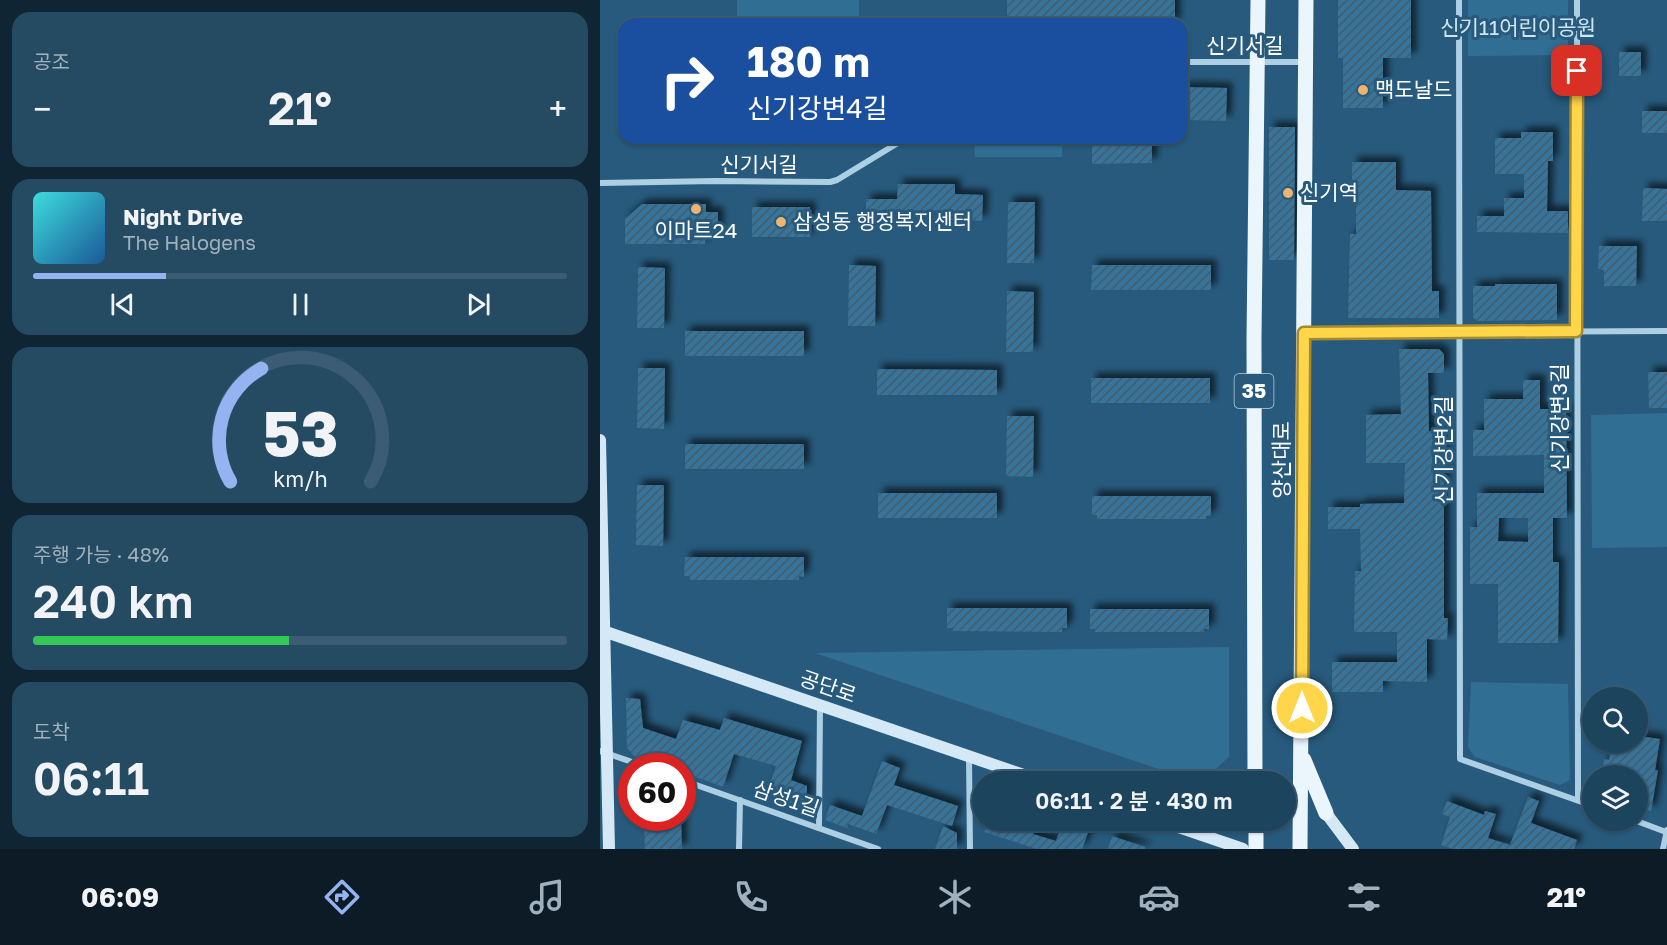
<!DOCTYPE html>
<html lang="ko">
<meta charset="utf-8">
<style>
body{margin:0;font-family:"Golos Text","Noto Sans KR",sans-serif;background:#254b63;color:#f1f3f6;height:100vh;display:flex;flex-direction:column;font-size:22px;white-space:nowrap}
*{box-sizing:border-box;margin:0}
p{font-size:20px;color:#a0b0bc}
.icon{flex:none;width:33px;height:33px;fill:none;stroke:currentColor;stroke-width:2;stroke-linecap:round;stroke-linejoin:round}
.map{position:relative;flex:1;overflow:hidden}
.drawer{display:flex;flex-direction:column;gap:12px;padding:12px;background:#102533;width:600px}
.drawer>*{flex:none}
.guide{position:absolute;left:18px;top:18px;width:570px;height:126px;border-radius:18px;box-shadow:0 2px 4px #0004,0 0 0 2px #3b5c72;background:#1a4fa0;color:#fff;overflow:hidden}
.controls{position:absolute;left:982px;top:687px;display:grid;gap:12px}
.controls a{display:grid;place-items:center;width:66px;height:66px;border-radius:50%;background:#1d445d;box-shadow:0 2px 4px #0004,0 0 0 2px #3b5c72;font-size:30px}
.speed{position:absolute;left:18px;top:753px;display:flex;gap:12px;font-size:30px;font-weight:700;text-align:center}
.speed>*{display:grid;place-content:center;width:78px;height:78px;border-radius:50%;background:#1d445d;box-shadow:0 2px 4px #0004,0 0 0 2px #3b5c72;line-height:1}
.speed .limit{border:9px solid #d22;background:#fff;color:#111}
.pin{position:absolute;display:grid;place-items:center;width:51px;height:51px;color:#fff;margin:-26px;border-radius:12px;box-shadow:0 3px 9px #0006}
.me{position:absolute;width:66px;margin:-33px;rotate:0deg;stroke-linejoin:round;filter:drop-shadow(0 0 4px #0008)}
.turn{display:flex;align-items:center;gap:21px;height:126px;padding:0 30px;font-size:27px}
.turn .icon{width:78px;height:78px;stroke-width:2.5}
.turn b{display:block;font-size:42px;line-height:51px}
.big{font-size:45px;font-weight:600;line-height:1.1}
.drawer .tile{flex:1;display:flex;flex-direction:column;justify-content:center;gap:9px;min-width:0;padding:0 21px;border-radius:18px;background:#254b63}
.drawer .dial{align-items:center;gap:0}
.dial svg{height:156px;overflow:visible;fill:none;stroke:#3b5c72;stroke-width:7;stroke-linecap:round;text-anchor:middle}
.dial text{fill:#f1f3f6;stroke:none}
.song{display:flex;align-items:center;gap:18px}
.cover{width:72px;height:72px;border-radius:9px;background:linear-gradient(135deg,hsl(180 70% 55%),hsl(210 70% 35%))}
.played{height:6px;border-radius:3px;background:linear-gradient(90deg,#95b2f1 25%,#3b5c72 25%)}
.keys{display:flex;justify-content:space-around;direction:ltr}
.heat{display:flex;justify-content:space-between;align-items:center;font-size:33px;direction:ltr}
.charge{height:9px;border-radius:4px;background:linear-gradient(90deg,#34c759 48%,#3b5c72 0)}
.trip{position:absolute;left:372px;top:771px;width:324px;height:60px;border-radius:30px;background:#1d445d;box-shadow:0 2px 4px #0004,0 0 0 2px #3b5c72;font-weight:600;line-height:60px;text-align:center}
.dock{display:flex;height:96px;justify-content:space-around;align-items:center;background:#0c1b25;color:#a0b0bc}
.dock .icon{width:42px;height:42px}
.dock .active{color:#95b2f1}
.dock b{font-size:27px;color:#f1f3f6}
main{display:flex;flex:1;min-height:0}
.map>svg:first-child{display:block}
</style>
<main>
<section class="drawer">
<div class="tile"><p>공조</p>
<div class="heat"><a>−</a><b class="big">21°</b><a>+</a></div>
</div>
<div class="tile">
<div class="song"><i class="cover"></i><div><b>Night Drive</b><p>The Halogens</p></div></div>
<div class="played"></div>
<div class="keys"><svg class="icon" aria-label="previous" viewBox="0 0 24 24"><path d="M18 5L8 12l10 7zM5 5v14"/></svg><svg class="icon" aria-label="pause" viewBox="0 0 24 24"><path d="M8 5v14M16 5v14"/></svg><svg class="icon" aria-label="next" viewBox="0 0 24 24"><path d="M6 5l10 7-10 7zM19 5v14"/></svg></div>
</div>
<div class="tile dial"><svg viewBox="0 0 100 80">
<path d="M14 69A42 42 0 1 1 86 69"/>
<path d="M14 69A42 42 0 0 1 30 11" stroke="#95b2f1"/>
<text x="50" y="56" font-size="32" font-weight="700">53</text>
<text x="50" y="72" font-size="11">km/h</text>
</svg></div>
<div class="tile"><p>주행 가능 · 48%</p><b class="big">240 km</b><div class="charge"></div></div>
<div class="tile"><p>도착</p><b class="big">06:11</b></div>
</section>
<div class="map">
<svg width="1067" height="849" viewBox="0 0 1067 849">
<defs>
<pattern id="building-hatch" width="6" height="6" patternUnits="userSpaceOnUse" patternTransform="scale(1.5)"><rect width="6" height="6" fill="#377399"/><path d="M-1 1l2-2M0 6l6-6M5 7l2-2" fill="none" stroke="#445c6b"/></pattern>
<filter id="shadow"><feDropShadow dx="5.5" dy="-5.5" stdDeviation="3" flood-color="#0009"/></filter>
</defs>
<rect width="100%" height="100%" fill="#275a7c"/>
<!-- park -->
<g fill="#316e94">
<rect x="137" y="0" width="122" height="24"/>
<polygon points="868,0 968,0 968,55 868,56"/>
<polygon points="374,138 462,138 462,157 375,157"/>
<polygon points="1067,413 1067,547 992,548 991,415"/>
<polygon points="629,647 629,757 601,782 594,781 215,653"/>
<polygon points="871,682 968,684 970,780 960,785 875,757 868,747"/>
</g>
<!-- building -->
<g fill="url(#building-hatch)" fill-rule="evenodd" filter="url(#shadow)">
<rect x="407" y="0" width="168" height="24"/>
<polygon points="738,0 811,0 811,58 783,58 783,108 743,108 743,58 738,58"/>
<rect x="1019" y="52" width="22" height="24"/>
<polygon points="582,87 627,88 626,121 582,120"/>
<rect x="1042" y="111" width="25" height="22"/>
<polygon points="669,127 695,127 694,260 669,260"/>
<polygon points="921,132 953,132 953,161 948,161 947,211 968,211 968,233 877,232 877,216 904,216 904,198 924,198 924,174 895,174 895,138 921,138"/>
<polygon points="492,138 552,138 552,163 492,164"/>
<polygon points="752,162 796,162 796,190 831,191 832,291 839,291 839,318 748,318 750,234 756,234 756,185 752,185"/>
<polygon points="298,184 355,184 355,194 383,195 382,221 356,220 356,211 282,210 282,227 266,226 266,199 297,199"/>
<polygon points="1043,188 1067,189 1067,221 1042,221"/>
<polygon points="408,202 435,202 434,263 407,263"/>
<polygon points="42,204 106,204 106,212 118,212 118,238 105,238 105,244 25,244 25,219"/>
<rect x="152" y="207" width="58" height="30"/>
<polygon points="999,246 1037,246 1036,286 1004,286 1004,270 998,269"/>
<polygon points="249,265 276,266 275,326 248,326"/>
<polygon points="492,265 611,265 611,290 491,290"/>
<polygon points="38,267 65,268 64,328 37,328"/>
<polygon points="895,284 957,284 957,320 877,321 873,317 873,286 895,286"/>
<polygon points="407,291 434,292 433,352 406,352"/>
<rect x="85" y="331" width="119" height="25"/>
<polygon points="799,349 839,349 844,354 844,373 828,373 829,431 844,431 844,618 848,618 847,640 827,639 827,682 783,681 783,692 732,692 732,662 797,662 797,632 754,632 755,571 761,571 760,529 728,529 728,507 760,507 760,504 804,503 805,463 766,463 766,415 801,414"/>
<polygon points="38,368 65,368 64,429 37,428"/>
<polygon points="277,369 397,370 397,395 277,395"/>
<polygon points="1048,372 1067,372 1067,408 1049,408"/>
<rect x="491" y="378" width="119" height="25"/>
<path d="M 923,380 L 940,380 L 940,409 L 966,409 L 967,518 L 953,518 L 953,562 L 959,562 L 958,643 L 898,643 L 898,584 L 870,584 L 870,527 L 877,527 L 877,493 L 944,493 L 944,455 L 873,456 L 873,430 L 884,430 L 884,399 L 923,399 ZM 899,518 L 928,518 L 928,542 L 898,541 Z"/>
<polygon points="407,416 434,416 433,477 406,476"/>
<rect x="85" y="444" width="119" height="25"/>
<polygon points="37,485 64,485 63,546 36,545"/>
<rect x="278" y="493" width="119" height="25"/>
<polygon points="492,496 611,496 611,516 606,516 606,519 497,519 497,515 492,515"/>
<polygon points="85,557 204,557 204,577 199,576 199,580 90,580 90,576 84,576"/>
<polygon points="347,608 467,608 467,628 462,628 462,632 353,631 353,628 347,628"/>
<polygon points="490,609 609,609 609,629 604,629 604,632 495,632 495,629 490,629"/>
<polygon points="26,698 40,699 43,728 76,739 83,720 120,730 124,718 202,741 191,780 207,786 207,796 203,808 166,795 176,766 134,754 123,787 82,772 82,766 65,766 34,756 27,748"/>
<polygon points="1038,736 1060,739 1055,770 1058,770 1051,811 1038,809 1038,776 1002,776 1004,759 1009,760 1012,742 1038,742"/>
<polygon points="282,761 300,768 294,785 358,806 352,826 287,805 276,834 248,824 247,828 225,820 230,805 262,816"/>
<polygon points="928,797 939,801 931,823 977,840 974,849 853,849 841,845 850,817 842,814 847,801 884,815 885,811 896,814 888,838 910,845"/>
<polygon points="44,818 81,818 82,849 45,849"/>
<polygon points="388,820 438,820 433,834 456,841 463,821 489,830 482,849 437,849 384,832"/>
<polygon points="343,826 357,833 357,849 335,849"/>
<polygon points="512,836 545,847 545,849 508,849"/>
</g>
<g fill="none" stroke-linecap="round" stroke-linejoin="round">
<!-- street -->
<g stroke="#accfe4" stroke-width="6">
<polyline points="859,0 860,759 993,806"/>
<polyline points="977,0 978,800"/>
<polyline points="293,24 392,23"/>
<polyline points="582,62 704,62"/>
<polyline points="0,183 115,181 230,182 237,180 306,138"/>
<polyline points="704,333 1067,331"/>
<polyline points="0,751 44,766"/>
<polyline points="369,757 370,849"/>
<polyline points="82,780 278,849"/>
<polyline points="1034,820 1066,832"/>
<polyline points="219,828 220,706"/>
<polyline points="139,849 140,800"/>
<polyline points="1063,849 1067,830"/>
</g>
<!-- secondary -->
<g stroke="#d4e8f5" stroke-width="12">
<polyline points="0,440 9,849"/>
<polyline points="0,630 444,782"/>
<polyline points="726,813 753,849"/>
<polyline points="558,820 643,849"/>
</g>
<!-- primary -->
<g stroke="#ebf5fc" stroke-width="15">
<polyline points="704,760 726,813"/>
<polyline points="655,782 654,338 658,0"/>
<polyline points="656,820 656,849"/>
<polyline points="700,849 706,0"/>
</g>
</g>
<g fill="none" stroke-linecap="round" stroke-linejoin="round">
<!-- route casing -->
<g stroke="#a68a30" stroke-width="15">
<polyline id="route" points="702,708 704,333 976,331 977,71"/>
</g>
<!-- route -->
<use href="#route" stroke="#ffd54a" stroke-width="10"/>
</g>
<!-- markers -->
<g fill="#edb471" stroke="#275a7c" stroke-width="2">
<circle cx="763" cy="90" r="6"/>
<circle cx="688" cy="193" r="6"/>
<circle cx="96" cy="209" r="6"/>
<circle cx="181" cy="222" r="6"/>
</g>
<g text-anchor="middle" stroke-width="6" stroke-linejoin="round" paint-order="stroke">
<!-- shield labels -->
<rect fill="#275a7c" stroke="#beced8" stroke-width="1.5" x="634.5" y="374" width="39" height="34" rx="4.5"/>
<g font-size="20" font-weight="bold" fill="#fff">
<text x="654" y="398">35</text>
</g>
<!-- park labels -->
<g font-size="21" fill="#cee6f4" stroke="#275a7c">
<text x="918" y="35">신기11어린이공원</text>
</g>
<!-- street labels -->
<g font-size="21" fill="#fff" stroke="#275a7c">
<text x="645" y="53">신기서길</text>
<text x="159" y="172">신기서길</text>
<text transform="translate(960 418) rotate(-90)" y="7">신기강변3길</text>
<text transform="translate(844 450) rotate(-90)" y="7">신기강변2길</text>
<text transform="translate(682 460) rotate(-90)" y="7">양산대로</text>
<text transform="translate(228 687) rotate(19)" y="7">공단로</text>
<text transform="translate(186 799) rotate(19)" y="7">삼성1길</text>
</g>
<!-- poi labels -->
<g font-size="21" fill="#fff" stroke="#275a7c" text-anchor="start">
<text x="775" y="97">맥도날드</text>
<text x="700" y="200">신기역</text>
<text x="193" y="229">삼성동 행정복지센터</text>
<text x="96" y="238" text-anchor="middle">이마트24</text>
</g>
</g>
</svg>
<div class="controls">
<a><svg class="icon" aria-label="search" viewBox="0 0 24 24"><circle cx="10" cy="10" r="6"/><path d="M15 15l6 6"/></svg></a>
<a><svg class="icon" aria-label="layers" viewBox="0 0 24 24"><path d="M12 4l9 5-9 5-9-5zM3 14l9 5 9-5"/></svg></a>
</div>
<div class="speed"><div class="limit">60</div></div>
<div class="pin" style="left:977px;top:71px;background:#d93025"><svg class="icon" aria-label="arrive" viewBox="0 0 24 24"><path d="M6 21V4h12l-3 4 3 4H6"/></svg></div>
<svg class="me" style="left:702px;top:708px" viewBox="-20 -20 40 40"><circle r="17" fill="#ffd54a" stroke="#fff" stroke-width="3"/><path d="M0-11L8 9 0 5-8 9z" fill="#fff"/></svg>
<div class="trip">06:11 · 2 분 · 430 m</div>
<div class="guide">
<div class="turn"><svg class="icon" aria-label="right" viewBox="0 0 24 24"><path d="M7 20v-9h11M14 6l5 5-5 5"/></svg><div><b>180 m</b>신기강변4길</div></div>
</div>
</div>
</main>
<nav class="dock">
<b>06:09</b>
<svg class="icon active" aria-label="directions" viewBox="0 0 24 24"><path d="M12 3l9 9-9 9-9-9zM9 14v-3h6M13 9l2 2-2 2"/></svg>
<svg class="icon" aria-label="music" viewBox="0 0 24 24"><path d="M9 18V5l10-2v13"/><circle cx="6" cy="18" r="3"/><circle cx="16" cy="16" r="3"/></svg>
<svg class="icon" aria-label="phone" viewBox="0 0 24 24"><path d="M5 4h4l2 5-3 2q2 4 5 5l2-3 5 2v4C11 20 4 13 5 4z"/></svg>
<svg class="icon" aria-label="climate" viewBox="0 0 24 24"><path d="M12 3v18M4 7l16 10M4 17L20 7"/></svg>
<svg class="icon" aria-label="car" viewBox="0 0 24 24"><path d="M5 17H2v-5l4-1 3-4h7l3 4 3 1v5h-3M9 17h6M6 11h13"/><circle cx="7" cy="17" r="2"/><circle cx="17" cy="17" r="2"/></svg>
<svg class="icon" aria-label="filters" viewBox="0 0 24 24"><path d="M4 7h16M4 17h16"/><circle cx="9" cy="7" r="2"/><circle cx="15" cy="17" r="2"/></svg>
<b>21°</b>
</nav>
